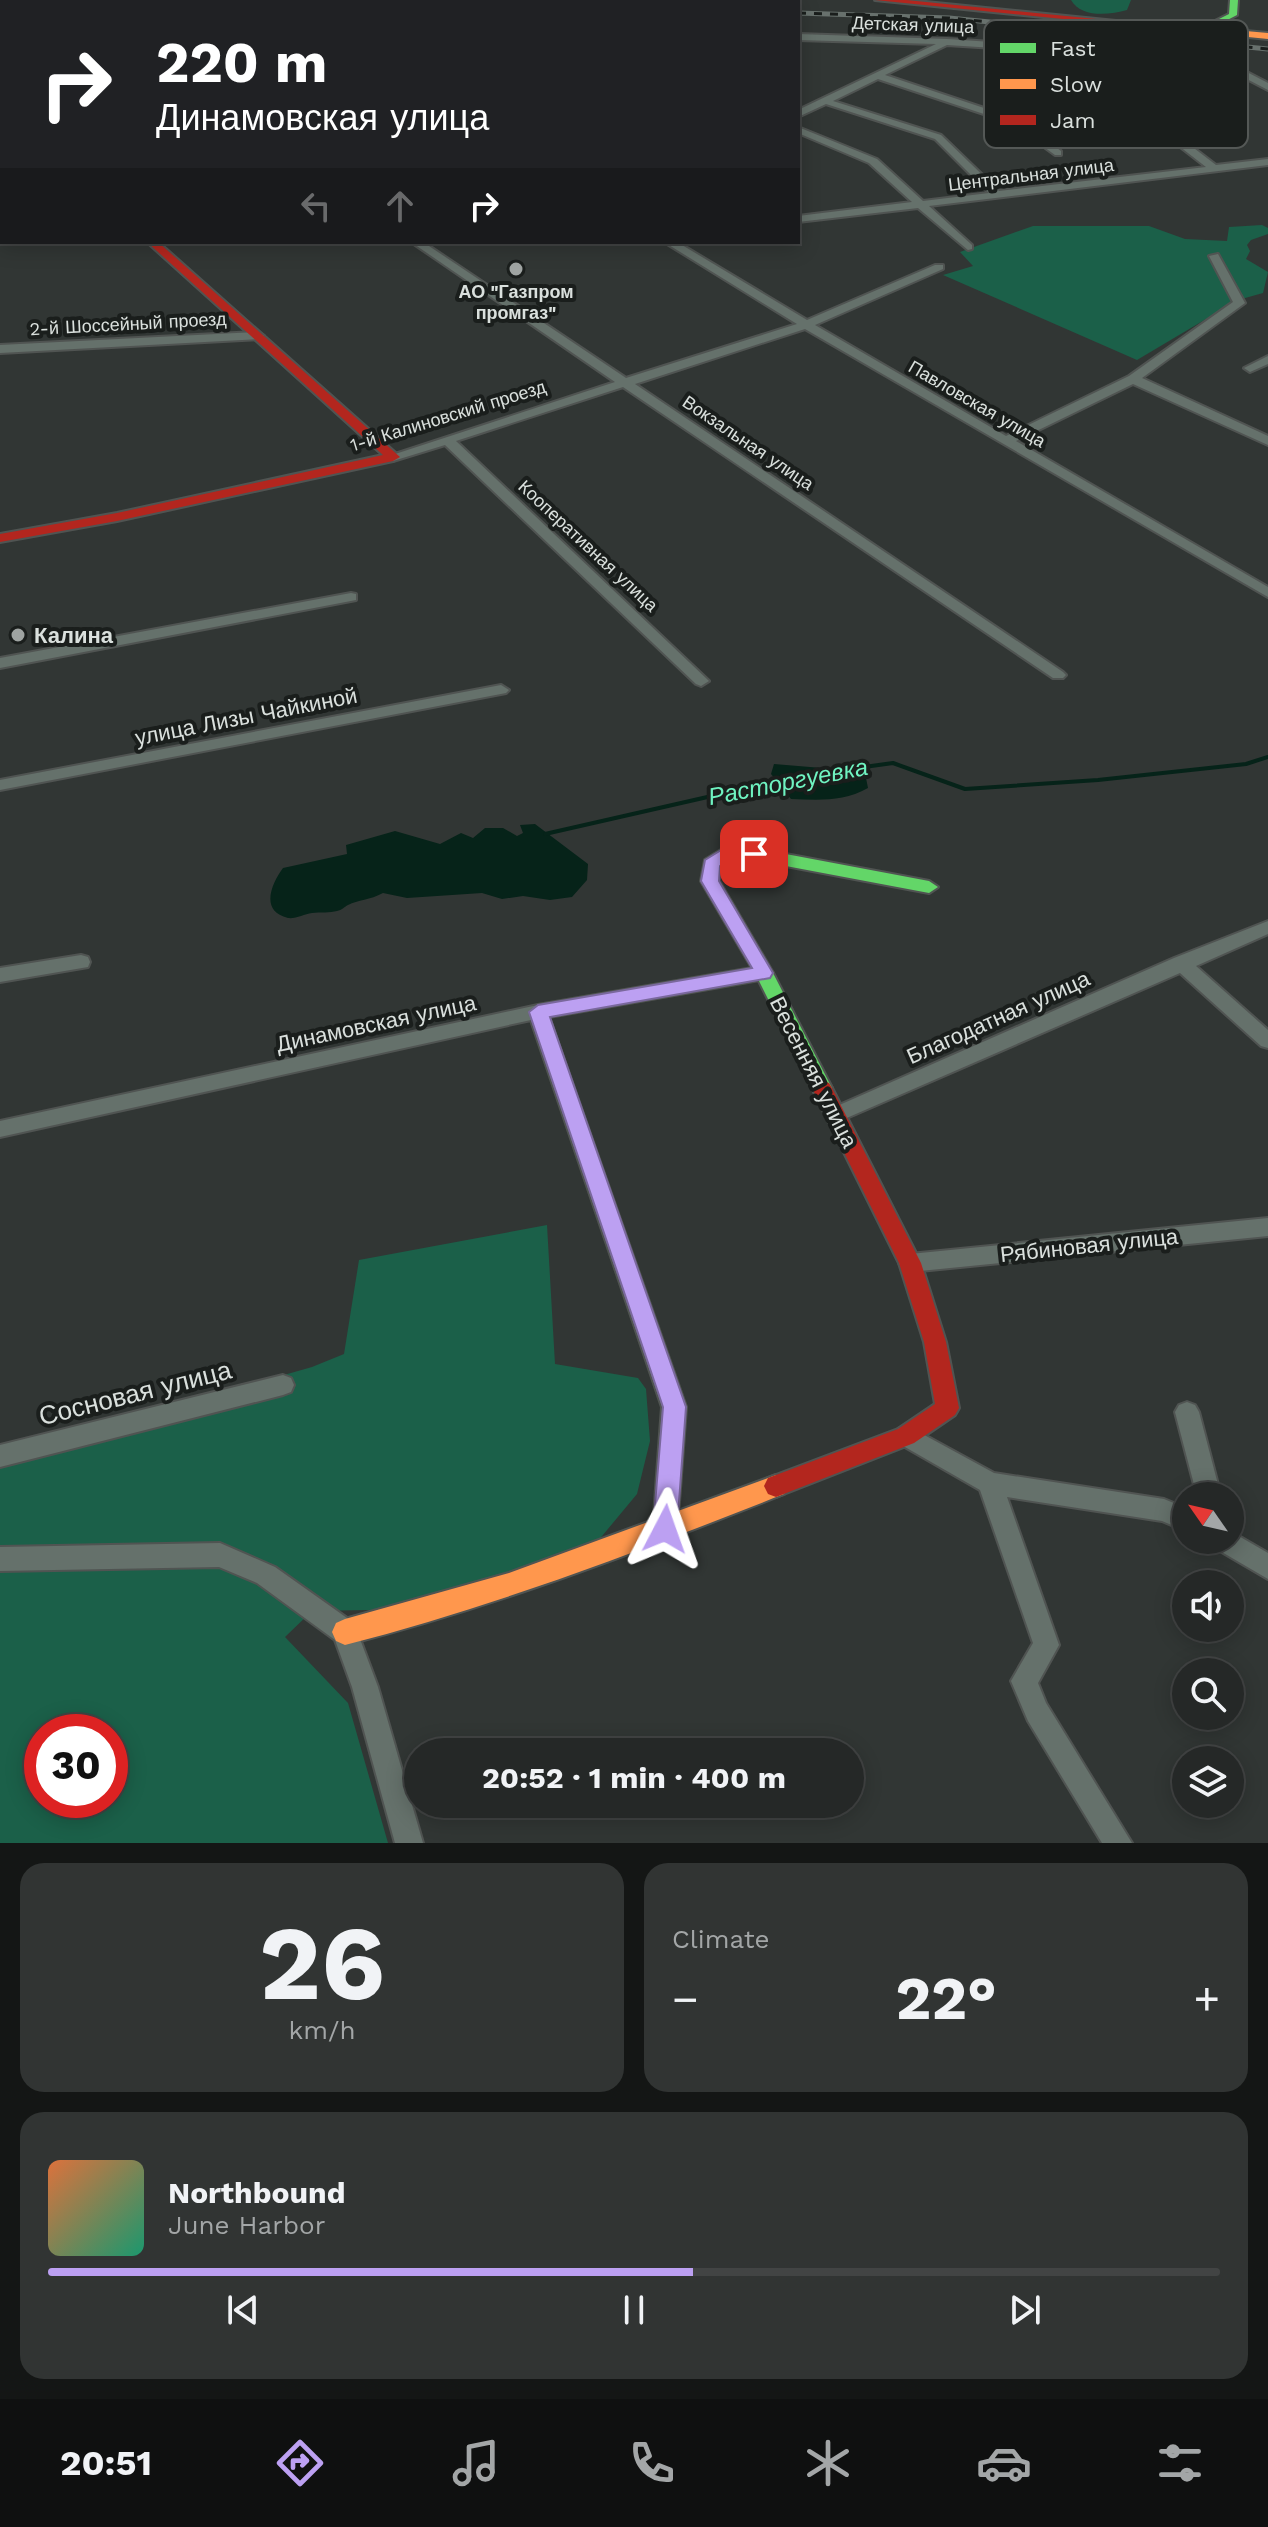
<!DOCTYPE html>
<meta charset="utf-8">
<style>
body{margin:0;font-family:"Work Sans",sans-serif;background:#313433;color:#f1f3f6;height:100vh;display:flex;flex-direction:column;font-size:30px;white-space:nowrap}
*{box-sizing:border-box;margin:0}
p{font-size:26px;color:#a3a6a7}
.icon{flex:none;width:44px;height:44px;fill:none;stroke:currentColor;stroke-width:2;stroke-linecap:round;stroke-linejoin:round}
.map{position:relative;height:1843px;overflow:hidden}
.panel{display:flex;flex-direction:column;gap:20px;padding:20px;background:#141615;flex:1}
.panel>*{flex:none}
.top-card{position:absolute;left:0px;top:0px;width:800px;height:244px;box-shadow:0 4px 20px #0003,0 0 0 2px #424444;background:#202124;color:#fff;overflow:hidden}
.needle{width:52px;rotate:304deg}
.buttons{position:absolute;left:1172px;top:1482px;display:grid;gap:16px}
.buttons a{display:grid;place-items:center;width:72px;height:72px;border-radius:50%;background:#252827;box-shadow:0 4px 20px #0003,0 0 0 2px #424444;font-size:40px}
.speed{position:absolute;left:24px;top:1714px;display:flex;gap:16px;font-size:40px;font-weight:700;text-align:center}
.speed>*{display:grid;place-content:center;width:104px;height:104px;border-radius:50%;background:#252827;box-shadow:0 4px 20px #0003,0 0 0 2px #424444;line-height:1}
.speed .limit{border:12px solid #d22;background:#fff;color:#111}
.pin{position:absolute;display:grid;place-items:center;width:68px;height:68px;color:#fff;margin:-34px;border-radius:16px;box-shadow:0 4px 12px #0006}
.me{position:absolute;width:88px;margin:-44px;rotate:4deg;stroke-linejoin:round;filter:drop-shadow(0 0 6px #0008)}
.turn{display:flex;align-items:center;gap:28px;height:168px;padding:0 24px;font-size:36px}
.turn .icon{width:104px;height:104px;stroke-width:2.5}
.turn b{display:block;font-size:56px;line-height:68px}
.lanes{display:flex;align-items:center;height:76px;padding:0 24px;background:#0003;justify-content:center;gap:40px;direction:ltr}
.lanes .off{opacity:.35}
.big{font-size:60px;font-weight:700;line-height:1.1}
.panel .card{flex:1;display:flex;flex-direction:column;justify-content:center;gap:12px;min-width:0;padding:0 28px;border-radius:24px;background:#313433}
.panel .dial{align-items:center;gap:0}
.dial b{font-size:104px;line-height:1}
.song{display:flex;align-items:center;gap:24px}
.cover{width:96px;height:96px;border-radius:12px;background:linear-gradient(135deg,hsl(20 70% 55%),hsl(160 70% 35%))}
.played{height:8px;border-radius:4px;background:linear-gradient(90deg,#bca0f2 55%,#424444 55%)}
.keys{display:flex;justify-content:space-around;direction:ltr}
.heat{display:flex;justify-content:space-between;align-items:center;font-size:44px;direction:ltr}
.panel .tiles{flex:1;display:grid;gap:20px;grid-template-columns:1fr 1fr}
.card:last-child{grid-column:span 2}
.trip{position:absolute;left:404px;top:1738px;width:460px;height:80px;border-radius:40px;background:#252827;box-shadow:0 4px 20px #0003,0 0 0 2px #424444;font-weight:700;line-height:80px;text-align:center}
.menu{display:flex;height:128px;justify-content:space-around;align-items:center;background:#0f1010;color:#a3a6a7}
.menu .icon{width:56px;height:56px}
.menu .active{color:#bca0f2}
.menu b{font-size:36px;color:#f1f3f6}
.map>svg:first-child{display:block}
</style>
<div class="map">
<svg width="1268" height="1843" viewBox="0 0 1268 1843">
<rect width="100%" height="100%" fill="#313634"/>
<!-- green -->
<g fill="#1b6049" fill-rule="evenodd">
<path d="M 1071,0 L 1131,0 L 1127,10 C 1109,15 1081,18 1071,0 Z"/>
<polygon points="1262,225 1268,228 1268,234 1251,240 1247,245 1250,251 1246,259 1268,272 1263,293 1238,300 1137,360 943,275 973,266 960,252 1033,226 1149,226 1185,239 1227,241 1229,227"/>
<path d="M 547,1225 L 555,1364 L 638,1378 L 646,1389 L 650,1441 L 637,1494 L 568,1577 L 425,1609 L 312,1611 L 285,1637 L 348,1703 L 388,1843 L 0,1843 L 0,1456 L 312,1367 L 344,1354 L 359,1260 ZM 42,1732 L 110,1732 L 110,1800 L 42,1800 Z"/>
</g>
<!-- water -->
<g fill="#062319">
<path d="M 774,764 L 834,769 L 866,778 L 868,788 C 843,802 819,800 791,799 L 771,774 Z"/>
<path d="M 535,824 L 588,864 L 587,880 L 572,897 L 550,900 L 523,896 L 502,899 L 482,893 L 407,898 L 383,893 C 370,900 358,900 348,905 C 344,907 342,910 337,911 C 330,913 320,912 312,913 C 304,914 296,919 288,918 C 259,911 272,883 283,868 L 347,854 L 346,845 L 395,831 L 440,844 L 461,833 L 473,838 L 485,828 L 503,828 L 517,836 L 523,833 L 520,825 Z"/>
</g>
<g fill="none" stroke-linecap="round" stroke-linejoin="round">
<!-- stream -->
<g stroke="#062319" stroke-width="4">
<polyline points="835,771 893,763 965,789 1098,780 1246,764 1268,757"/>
<polyline points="545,834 782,780"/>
</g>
<!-- street casing -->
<g stroke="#505452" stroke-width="4">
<g id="street">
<path d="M 798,34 L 947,39 L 1218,57 L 1268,83 L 1268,90 L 1216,63 L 1070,53 L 1216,165 L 1268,159 L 1268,165 L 929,206 L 972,245 L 972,249 L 968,250 L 918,208 L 798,222 L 798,216 L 912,202 L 869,163 L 798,133 L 798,127 L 877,159 L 923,201 L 989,193 L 935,139 L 826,104 L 798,117 L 798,110 L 936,44 L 798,40 ZM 947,45 L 1058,52 L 1206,167 L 999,191 L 941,135 L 833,101 L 878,79 L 996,118 L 1018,128 L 1055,155 L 1061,155 L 1061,151 L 1024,124 L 1002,114 L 885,75 Z"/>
<rect x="0" y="84" width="2" height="6"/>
<rect x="0" y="145" width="2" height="6"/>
<polygon points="411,242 423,242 626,378 797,324 664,242 677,242 807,320 935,265 943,265 943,269 815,325 1006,436 1129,376 1233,302 1209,256 1218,254 1245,303 1142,378 1268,436 1268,445 1133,384 1016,441 1268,587 1268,597 805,329 635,384 1063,672 1066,675 1063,678 1053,678 623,387 456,441 709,681 701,686 696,684 445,445 393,461 386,457 615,382"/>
<polygon points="258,332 264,336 262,339 0,353 0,345"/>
<polygon points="1268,356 1268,364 1250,372 1244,368"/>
<polygon points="351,593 356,594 356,600 0,668 0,658"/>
<polygon points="501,685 509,690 506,693 0,790 0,780"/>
<polygon points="1268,921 1268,934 1196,966 1268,1030 1268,1048 1261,1046 1180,973 842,1120 835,1123 828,1120 825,1115 828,1110 1174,958"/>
<polygon points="81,955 88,957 90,962 88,967 0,982 0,968"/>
<polygon points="764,966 773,973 771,978 549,1017 686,1407 677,1529 674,1537 665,1541 656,1537 653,1529 662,1407 531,1020 0,1137 0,1121 538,1005"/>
<polygon points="1268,1218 1268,1236 910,1272 902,1269 899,1263 902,1257 910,1254"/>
<polygon points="283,1375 291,1378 294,1385 291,1392 283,1395 0,1467 0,1445"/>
<polygon points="1187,1402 1195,1405 1199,1412 1221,1496 1197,1496 1175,1412 1179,1405"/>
<polygon points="906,1425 994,1473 1164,1499 1186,1508 1186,1531 1162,1521 1007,1497 1059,1645 1038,1683 1046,1703 1132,1843 1102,1843 1028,1721 1011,1681 1033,1643 980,1490 898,1443 894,1436 898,1429"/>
<polygon points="1230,1531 1268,1553 1268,1579 1215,1548 1212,1540 1230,1540"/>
<polygon points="220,1543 275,1567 354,1623 378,1687 423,1843 395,1843 352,1687 335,1640 257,1583 219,1567 0,1571 0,1547"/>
</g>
</g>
<!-- fast casing -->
<g stroke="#505452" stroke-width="4">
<g id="fast">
<polygon points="638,0 679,0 636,2"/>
<polygon points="1230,0 1238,0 1237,15 1208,30 1204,26 1177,27 1173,24 1215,21 1229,14"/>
<rect x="0" y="29" width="2" height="6"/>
<polygon points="0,101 2,102 2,109 0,108"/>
<polygon points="726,847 754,848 929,881 938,887 929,893 754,860 730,859 720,866 719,881 773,973 832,1088 829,1093 815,1093 755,973 701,881 705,860"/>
</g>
</g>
<!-- slow casing -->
<g stroke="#505452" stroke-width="4">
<g id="slow">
<polygon points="393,0 419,0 392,2"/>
<polygon points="1201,27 1268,33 1268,39 1198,32"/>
<path d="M 776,1475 L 784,1478 L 788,1486 L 784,1494 C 640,1551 496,1606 345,1645 L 336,1641 L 332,1632 L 336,1623 L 345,1619 L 509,1573 Z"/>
</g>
</g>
<!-- jam casing -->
<g stroke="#505452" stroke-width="4">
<g id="jam">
<polygon points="875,0 906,0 1196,29 1192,32"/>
<polygon points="147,242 158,242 400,457 393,461 117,521 0,542 0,534 117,513 383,455"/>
<polygon points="822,1080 829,1083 832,1088 921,1263 946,1342 959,1408 955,1415 914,1443 776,1497 768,1494 764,1486 768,1478 898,1429 935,1404 924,1342 899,1263 812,1088 815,1083"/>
</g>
</g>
<!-- street -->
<use href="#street" fill="#65716b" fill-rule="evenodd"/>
<!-- fast -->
<use href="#fast" fill="#63d668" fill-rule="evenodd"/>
<!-- slow -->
<use href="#slow" fill="#ff974d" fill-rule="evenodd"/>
<!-- jam -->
<use href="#jam" fill="#b3261e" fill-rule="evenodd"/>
<!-- rail casing -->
<g stroke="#68716d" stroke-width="5">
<polyline id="rail" points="798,13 949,18 1268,49"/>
</g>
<!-- rail -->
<use href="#rail" stroke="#1a1e1c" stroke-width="3" stroke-dasharray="8" stroke-linecap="butt"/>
</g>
<!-- route -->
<path fill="#bca0f2" stroke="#7a689d" stroke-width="2" d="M 726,847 L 754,848 L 763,854 C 751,866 735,855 720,866 L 719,881 L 773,973 L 770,978 L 550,1017 L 686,1407 L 677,1529 L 674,1537 L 665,1541 L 656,1537 L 653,1529 L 663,1407 L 529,1012 L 538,1005 L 752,968 L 701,881 L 705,860 Z"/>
<!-- markers -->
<g fill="#9fa4a2" stroke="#1a1e1c" stroke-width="3">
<circle cx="516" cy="269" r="8"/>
<circle cx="18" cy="635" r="8"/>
</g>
<g text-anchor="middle" stroke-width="8" stroke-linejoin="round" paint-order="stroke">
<!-- far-street labels -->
<g font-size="18" fill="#dae0dd" stroke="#1a1e1c">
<text transform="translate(913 25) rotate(2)" y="6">Детская улица</text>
<text transform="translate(1031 175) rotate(-7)" y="6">Центральная улица</text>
<text transform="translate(128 324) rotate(-3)" y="6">2-й Шоссейный проезд</text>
<text transform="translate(977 404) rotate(30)" y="6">Павловская улица</text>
<text transform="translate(448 416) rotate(-17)" y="6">1-й Калиновский проезд</text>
<text transform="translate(748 443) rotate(34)" y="6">Вокзальная улица</text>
<text transform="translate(588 546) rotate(43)" y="6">Кооперативная улица</text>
</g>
<!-- far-poi labels -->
<g font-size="18" font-weight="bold" fill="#dae0dd" stroke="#1a1e1c">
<text x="516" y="298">АО "Газпром<tspan x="516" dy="21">промгаз"</tspan></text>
</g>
<!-- poi labels -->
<g font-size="22" font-weight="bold" fill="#dae0dd" stroke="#1a1e1c" text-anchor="start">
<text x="34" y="643">Калина</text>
</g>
<!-- street labels -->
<g font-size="22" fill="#dae0dd" stroke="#1a1e1c">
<text transform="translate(246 716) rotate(-11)" y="8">улица Лизы Чайкиной</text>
<text transform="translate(998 1017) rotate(-24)" y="8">Благодатная улица</text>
<text transform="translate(376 1023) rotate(-12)" y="8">Динамовская улица</text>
<text transform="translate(814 1072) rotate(63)" y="8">Весенняя улица</text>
<text transform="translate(1089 1245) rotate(-6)" y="8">Рябиновая улица</text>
</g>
<!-- water labels -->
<g font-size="24" font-style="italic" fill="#6ff3c1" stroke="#1a1e1c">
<text transform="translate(788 782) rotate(-11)" y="8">Расторгуевка</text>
</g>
<!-- near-street labels -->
<g font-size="26" fill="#dae0dd" stroke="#1a1e1c">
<text transform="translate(135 1393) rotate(-14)" y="9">Сосновая улица</text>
</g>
</g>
<!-- legend -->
<rect x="984" y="20" width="264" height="128" rx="12" fill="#1a1e1c" stroke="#545856" stroke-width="2"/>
<rect x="1000" y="43" width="36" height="10" fill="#63d668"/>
<rect x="1000" y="79" width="36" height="10" fill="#ff974d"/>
<rect x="1000" y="115" width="36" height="10" fill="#b3261e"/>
<g font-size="22" fill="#dae0dd">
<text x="1050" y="56">Fast</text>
<text x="1050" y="92">Slow</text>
<text x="1050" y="128">Jam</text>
</g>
</svg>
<div class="buttons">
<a><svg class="needle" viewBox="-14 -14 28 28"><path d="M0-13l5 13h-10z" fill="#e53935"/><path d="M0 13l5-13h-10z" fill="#a3a6a7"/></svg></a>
<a><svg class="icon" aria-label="sound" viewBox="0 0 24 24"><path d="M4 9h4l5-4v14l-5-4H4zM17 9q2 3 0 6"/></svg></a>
<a><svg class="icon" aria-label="search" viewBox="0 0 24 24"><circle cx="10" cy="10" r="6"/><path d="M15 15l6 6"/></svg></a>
<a><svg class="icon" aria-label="layers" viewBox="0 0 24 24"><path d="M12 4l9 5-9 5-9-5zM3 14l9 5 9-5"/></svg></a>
</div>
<div class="speed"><div class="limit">30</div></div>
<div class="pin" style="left:754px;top:854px;background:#d93025"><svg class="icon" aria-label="arrive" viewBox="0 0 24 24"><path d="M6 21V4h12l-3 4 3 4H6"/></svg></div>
<svg class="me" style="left:665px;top:1529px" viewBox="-20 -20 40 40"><path d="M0-17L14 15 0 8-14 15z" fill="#bca0f2" stroke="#fff" stroke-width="4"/></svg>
<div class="trip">20:52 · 1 min · 400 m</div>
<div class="top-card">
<div class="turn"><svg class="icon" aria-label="right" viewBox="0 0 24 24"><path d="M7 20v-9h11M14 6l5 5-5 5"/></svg><div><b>220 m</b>Динамовская улица</div></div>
<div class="lanes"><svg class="icon off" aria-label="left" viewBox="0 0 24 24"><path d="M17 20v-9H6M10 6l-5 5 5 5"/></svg><svg class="icon off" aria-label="ahead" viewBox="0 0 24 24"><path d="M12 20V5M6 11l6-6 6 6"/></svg><svg class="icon" aria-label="right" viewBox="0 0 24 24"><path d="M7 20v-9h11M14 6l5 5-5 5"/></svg></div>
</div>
</div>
<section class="panel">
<div class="tiles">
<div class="card dial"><b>26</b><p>km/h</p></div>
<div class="card"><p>Climate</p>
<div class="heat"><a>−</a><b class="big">22°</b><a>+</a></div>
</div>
<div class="card">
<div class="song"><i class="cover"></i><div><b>Northbound</b><p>June Harbor</p></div></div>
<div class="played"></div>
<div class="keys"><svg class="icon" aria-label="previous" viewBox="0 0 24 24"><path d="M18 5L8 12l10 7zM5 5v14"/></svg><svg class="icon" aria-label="pause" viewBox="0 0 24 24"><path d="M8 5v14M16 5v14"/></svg><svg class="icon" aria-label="next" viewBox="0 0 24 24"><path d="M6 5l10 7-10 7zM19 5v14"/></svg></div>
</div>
</div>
</section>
<nav class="menu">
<b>20:51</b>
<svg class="icon active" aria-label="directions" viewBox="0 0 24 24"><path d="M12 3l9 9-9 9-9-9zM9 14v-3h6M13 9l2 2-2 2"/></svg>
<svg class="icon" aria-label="music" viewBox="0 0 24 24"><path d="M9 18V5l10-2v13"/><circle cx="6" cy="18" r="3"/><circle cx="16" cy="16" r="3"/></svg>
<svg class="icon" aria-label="phone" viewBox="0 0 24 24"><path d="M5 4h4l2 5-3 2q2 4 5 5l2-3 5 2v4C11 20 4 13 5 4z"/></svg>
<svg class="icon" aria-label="climate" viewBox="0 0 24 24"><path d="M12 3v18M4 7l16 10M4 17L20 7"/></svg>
<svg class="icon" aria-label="car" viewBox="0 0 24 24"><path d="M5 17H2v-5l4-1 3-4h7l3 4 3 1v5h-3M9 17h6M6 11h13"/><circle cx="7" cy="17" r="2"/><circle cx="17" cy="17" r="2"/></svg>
<svg class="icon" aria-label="filters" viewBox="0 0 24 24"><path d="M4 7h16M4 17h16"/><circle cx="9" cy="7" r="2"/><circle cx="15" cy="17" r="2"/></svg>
</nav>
